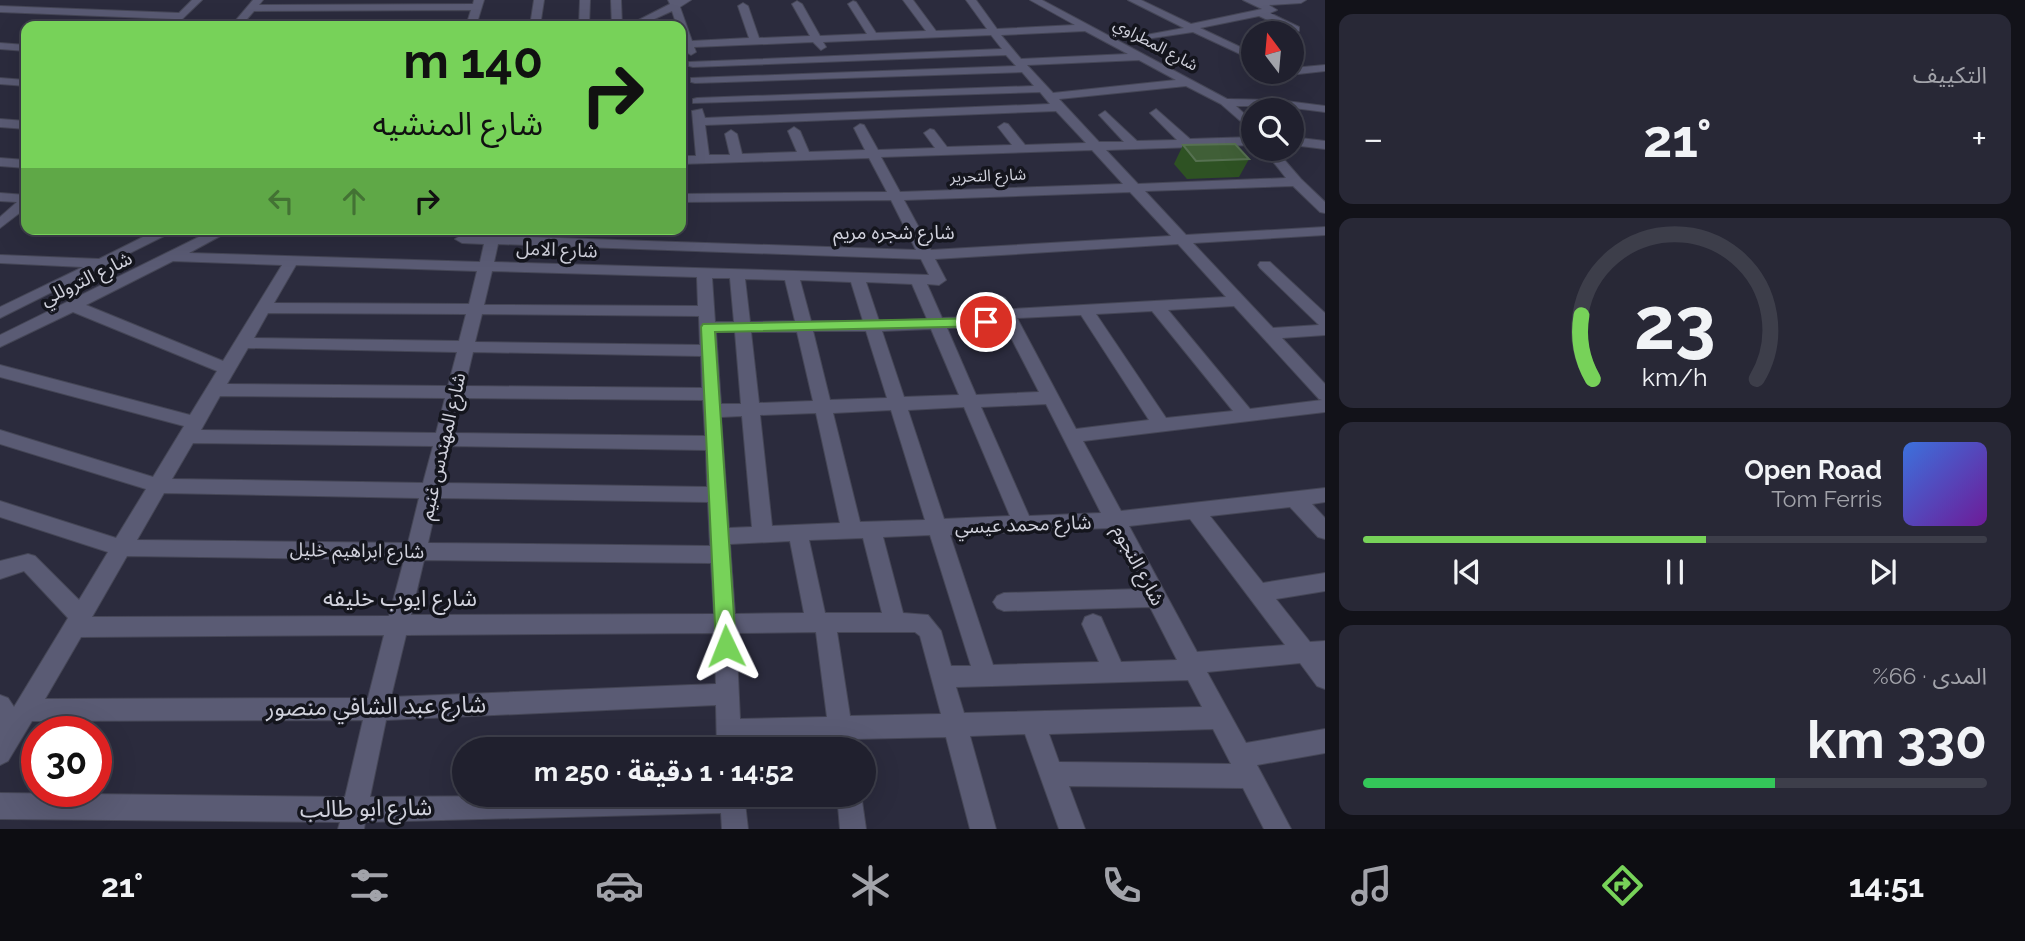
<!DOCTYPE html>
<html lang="ar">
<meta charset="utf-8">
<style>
body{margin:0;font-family:Raleway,"Noto Sans Arabic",sans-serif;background:#282836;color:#f1f3f6;direction:rtl;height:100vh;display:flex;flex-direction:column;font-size:26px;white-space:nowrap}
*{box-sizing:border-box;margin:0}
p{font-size:23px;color:#a2a3aa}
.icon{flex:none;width:38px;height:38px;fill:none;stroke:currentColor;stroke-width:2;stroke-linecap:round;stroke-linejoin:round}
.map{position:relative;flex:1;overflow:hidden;direction:ltr}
.sheet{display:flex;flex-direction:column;gap:14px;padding:14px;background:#121219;width:700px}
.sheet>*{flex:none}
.guide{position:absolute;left:21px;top:21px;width:665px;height:214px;border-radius:14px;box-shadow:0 7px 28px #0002,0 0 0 2px #3d3e4a;direction:rtl;background:#77d259;color:#111;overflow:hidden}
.needle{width:46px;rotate:344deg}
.buttons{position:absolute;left:1241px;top:21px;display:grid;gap:14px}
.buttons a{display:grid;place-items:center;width:63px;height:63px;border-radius:50%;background:#20202e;box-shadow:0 7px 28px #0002,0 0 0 2px #3d3e4a;font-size:35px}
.speed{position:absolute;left:21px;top:716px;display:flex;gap:14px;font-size:35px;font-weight:700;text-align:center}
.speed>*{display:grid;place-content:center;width:91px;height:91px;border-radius:50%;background:#20202e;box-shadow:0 7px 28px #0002,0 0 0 2px #3d3e4a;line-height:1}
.speed .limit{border:10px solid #d22;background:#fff;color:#111}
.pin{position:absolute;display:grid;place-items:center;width:60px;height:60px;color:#fff;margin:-30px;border:4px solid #fff;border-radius:50%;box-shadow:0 2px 7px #0007}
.me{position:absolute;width:77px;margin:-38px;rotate:358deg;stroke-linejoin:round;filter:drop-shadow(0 0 5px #0008)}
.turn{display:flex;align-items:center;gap:24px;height:147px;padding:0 28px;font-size:32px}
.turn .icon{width:91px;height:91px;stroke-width:2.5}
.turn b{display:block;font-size:49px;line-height:60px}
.lanes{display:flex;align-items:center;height:66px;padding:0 28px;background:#0003;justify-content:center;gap:35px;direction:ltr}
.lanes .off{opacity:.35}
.big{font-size:52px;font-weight:700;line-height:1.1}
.sheet .widget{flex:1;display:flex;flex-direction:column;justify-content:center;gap:10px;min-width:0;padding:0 24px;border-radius:14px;background:#282836}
.sheet .dial{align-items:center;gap:0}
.dial svg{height:182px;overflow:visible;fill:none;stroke:#3d3e4a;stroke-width:7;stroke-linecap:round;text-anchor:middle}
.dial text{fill:#f1f3f6;stroke:none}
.song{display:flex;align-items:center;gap:21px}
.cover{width:84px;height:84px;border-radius:10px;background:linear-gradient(135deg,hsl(220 70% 55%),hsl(280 70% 35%))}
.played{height:7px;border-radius:4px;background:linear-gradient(90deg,#77d259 55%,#3d3e4a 55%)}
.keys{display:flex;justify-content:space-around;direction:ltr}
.heat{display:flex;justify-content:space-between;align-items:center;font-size:38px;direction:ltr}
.charge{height:10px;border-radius:5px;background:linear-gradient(90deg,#34c759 66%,#3d3e4a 0)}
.trip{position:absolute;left:452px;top:737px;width:424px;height:70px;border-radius:35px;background:#20202e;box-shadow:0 7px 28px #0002,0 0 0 2px #3d3e4a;font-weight:700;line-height:70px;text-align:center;direction:rtl}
.tabs{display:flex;height:112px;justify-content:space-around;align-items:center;background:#0d0d12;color:#a2a3aa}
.tabs .icon{width:49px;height:49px}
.tabs .current{color:#77d259}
.tabs b{font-size:32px;color:#f1f3f6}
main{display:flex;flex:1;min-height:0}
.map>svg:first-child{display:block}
</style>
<main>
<section class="sheet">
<div class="widget"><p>التكييف</p>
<div class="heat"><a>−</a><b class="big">21°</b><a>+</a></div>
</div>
<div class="widget dial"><svg viewBox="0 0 100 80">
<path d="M14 69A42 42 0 1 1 86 69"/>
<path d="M14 69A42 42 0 0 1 9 41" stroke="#77d259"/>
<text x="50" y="56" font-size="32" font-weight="700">23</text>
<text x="50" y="72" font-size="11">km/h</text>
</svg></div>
<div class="widget">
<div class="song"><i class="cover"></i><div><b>Open Road</b><p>Tom Ferris</p></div></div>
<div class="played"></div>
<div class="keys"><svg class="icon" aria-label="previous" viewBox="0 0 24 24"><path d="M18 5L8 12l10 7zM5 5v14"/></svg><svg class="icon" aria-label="pause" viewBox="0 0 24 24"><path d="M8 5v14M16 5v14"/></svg><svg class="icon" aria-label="next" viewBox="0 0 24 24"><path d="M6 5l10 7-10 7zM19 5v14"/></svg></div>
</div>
<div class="widget"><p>المدى · 66%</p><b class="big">330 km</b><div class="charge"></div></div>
</section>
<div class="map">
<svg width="1325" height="829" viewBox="0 0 1325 829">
<rect width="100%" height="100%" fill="#2b2b3d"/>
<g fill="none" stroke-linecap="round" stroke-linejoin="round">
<!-- minor casing -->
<g stroke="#454656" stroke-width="2">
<g id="minor">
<polygon points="192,0 202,0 175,26 170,23 174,19 0,12 0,6 179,13"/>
<polygon points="253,0 263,0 259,5 473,4 474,0 484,0 476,26 466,26 471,10 254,11 241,26 231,26"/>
<polygon points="534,0 544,0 540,26 530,26"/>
<polygon points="580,0 590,0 589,26 579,26"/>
<polygon points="611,0 621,0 622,26 612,26"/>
<path d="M 668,0 L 691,0 L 680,7 L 692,41 L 749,38 L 738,6 L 743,3 L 748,6 L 759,38 L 810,36 L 792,4 L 797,1 L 802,4 L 820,36 L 867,34 L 848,4 L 853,1 L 856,2 L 876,33 L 926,31 L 903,0 L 913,0 L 936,31 L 987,29 L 966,0 L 976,0 L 997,29 L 1075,25 L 1030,0 L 1042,0 L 1227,99 L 1278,100 L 1325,106 L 1325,112 L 1278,106 L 1236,106 L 1253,122 L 1253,132 L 1221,104 L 1186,86 L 1059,99 L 1099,142 L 1124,142 L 1099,115 L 1105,111 L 1137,141 L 1177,140 L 1150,113 L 1156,109 L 1190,139 L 1253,137 L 1253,145 L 1106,150 L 1138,184 L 1286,178 L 1263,149 L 1275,149 L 1301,179 L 1325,202 L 1325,213 L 1320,212 L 1293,186 L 1145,191 L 1186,235 L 1325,227 L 1325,235 L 1193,243 L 1273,328 L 1319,325 L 1260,268 L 1258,265 L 1260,262 L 1270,262 L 1325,313 L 1325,335 L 1282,338 L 1325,384 L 1325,412 L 1083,441 L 1121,511 L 1325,488 L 1325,502 L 1312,504 L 1325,518 L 1325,539 L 1318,537 L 1290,507 L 1210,516 L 1263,583 L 1325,573 L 1325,591 L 1276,599 L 1310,642 L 1325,641 L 1325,689 L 1317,686 L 1300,663 L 1207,672 L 1246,743 L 1325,729 L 1325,753 L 1257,765 L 1291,829 L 1264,829 L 1243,788 L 1069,786 L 1085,829 L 1059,829 L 1025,734 L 970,736 L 996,829 L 970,829 L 946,737 L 853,739 L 855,749 L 831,749 L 830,740 L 741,742 L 741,749 L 717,749 L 716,705 L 386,720 L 370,797 L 744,794 L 748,829 L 722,829 L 721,813 L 365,822 L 364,829 L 338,829 L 340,822 L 0,819 L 0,793 L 345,797 L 363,720 L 32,721 L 8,761 L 0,765 L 0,695 L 8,698 L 14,707 L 68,618 L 24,571 L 0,579 L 0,561 L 28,554 L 35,556 L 79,600 L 108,552 L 0,517 L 0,501 L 116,538 L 146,489 L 0,444 L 0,430 L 153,477 L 184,426 L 0,377 L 0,365 L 190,415 L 217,371 L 73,312 L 0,347 L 0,335 L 215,229 L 233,229 L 189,253 L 480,262 L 484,244 L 462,243 L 455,239 L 462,235 L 486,236 L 488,229 L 502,229 L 500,236 L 916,250 L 891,200 L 681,202 L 681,194 L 887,192 L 869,158 L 681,164 L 681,156 L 696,156 L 692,111 L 702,109 L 705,118 L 1050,104 L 1040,92 L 693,103 L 693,99 L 697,98 L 1034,86 L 1022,72 L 695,83 L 691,82 L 691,78 L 1016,66 L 1006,55 L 693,67 L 689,66 L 689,62 L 1002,49 L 991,35 L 823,42 L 826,47 L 821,50 L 813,42 L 694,47 L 696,52 L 691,55 L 686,52 L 681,26 L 677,26 L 672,11 L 639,26 L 627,26 L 670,4 ZM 1085,31 L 1128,54 L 1021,59 L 1001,35 ZM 1139,60 L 1176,80 L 1053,93 L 1027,65 ZM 1056,111 L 1086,143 L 1025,145 L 1008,124 L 1004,123 L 998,127 L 1012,145 L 947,147 L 934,130 L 930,129 L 924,133 L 935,148 L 878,150 L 864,125 L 860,124 L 854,128 L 865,150 L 809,152 L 800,131 L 794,127 L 788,131 L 797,152 L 742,154 L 737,134 L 731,130 L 725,134 L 730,155 L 709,155 L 705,125 ZM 1092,150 L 1123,184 L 900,192 L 881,157 ZM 1130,192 L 1171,236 L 931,250 L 904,200 ZM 498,244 L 921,259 L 929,275 L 494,262 ZM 1178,244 L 1226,297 L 1012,309 L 1005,298 L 1000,296 L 992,301 L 1000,316 L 942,318 L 927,284 L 939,285 L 946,280 L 935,259 ZM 173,261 L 282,265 L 223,361 L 86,305 ZM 296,265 L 477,271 L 469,304 L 274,303 ZM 492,271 L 697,277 L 698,306 L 484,305 ZM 712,278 L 730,278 L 734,322 L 715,322 ZM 745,279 L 785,280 L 795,321 L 750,322 ZM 800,280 L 851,282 L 863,321 L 811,321 ZM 866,282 L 912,284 L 927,319 L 879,321 ZM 1234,306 L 1319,399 L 1322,400 L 1250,409 L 1168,310 ZM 1152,311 L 1233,411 L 1166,418 L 1096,314 ZM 268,313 L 466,314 L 459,341 L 254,338 ZM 482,314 L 699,316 L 700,345 L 475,342 ZM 1081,315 L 1149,420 L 1076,429 L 1017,318 ZM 1005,326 L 1039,392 L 976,395 L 947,328 ZM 931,329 L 959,395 L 904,397 L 882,331 ZM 813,331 L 866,331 L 887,398 L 830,400 ZM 716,332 L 735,332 L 741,404 L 721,404 ZM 751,332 L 797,332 L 813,401 L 759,403 ZM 248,348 L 457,352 L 448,386 L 227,384 ZM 473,352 L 701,356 L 702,388 L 465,386 ZM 220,396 L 445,398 L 436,433 L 201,430 ZM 462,398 L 703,400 L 705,436 L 454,433 ZM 1046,404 L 1101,513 L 1029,516 L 981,407 ZM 964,407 L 1010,516 L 944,519 L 908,410 ZM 891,410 L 925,520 L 860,522 L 833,413 ZM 816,413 L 840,523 L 772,526 L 760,415 ZM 742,416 L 752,527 L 729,528 L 721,417 ZM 193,443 L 433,446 L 423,483 L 172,479 ZM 451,446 L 706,450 L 707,487 L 442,483 ZM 164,493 L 419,498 L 408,543 L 137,540 ZM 438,498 L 708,502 L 710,546 L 428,543 ZM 1190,519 L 1285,645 L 1197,652 L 1129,526 ZM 1109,528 L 1141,589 L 1004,593 L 997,596 L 993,602 L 997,608 L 1004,611 L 1150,607 L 1177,660 L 1121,662 L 1101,617 L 1093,614 L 1085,617 L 1082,624 L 1099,662 L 993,665 L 950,535 ZM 930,535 L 971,666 L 951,666 L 941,631 L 928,615 L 903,613 L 883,537 ZM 863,538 L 882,613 L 825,613 L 809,540 ZM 790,541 L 804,613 L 735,614 L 730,544 ZM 127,556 L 404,560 L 389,616 L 92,617 ZM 424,560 L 711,563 L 714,614 L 411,615 ZM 816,632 L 827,717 L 740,719 L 736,633 ZM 837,632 L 915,632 L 920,636 L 941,714 L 850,716 ZM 714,633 L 716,684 L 391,697 L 406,635 ZM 384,635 L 368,698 L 45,699 L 81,637 ZM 1188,680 L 1202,707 L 964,713 L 956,687 ZM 1213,729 L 1231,764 L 1059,762 L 1049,734 Z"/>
<polygon points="1128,0 1141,0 1191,24 1262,9 1243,0 1306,0 1301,3 1269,5 1277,10 1270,13 1299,27 1299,31 1291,31 1259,16 1200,28 1253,53 1253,60 1193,32 1146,39 1146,35 1184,28"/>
<polygon points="0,43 26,45 26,51 0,49"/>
<polygon points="1325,65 1325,71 1289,75 1284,72 1292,72 1292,68"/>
<polygon points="0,78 26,80 26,86 0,84"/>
<polygon points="0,119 26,121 26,129 0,127"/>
<polygon points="1292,137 1325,141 1325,149 1292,145"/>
<polygon points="0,158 26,160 26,168 0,166"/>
<polygon points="0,193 26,195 26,208 0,228 0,217 17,202 0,201"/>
<polygon points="159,229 178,229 0,318 0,307 83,267 0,263 0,255 99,259"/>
<polygon points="837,794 861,794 866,829 840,829"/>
</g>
</g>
<!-- minor -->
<use href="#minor" fill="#5a5b74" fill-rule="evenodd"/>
</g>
<!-- wall -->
<polygon fill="#2e5223" points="1183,145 1249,159 1239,177 1187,179 1174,164"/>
<!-- building -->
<polygon fill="#405f37" stroke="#567151" stroke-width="2" points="1235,144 1249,159 1196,161 1183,145"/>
<!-- route -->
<polygon fill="#77d259" stroke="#4d883a" stroke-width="2" points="986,318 991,319 991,326 715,332 736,646 733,653 726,655 719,653 716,646 701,327 703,324"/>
<g text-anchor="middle" stroke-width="7" stroke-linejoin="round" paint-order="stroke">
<!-- far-street labels -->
<g font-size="16" fill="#d0d1dc" stroke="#14151d">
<text transform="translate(1156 44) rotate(28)" y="6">شارع المطراوي</text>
<text transform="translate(988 175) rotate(-2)" y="6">شارع التحرير</text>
</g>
<!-- street labels -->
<g font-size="19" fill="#d0d1dc" stroke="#14151d">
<text x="894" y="239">شارع شجره مريم</text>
<text transform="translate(557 249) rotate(2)" y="7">شارع الامل</text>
<text transform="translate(86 278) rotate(-26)" y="7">شارع التروللي</text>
<text transform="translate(442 446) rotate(-77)" y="7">شارع المهندس غنيم</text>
<text transform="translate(1023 524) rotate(-2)" y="7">شارع محمد عيسي</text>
<text transform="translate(357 550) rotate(1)" y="7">شارع ابراهيم خليل</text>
<text transform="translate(1139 565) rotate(62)" y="7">شارع النجوم</text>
</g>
<!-- near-street labels -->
<g font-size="23" fill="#d0d1dc" stroke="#14151d">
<text x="400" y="606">شارع ايوب خليفه</text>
<text transform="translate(376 706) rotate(-1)" y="8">شارع عبد الشافي منصور</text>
<text transform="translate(366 808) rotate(-1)" y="8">شارع ابو طالب</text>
</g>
</g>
</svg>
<div class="buttons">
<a><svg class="needle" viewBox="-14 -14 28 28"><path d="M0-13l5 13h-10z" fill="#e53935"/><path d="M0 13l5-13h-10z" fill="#a2a3aa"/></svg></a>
<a><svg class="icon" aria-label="search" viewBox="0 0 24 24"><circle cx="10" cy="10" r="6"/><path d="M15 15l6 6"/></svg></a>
</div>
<div class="speed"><div class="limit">30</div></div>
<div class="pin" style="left:986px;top:322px;background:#d93025"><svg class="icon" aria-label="arrive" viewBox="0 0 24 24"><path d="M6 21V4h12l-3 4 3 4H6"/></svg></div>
<svg class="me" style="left:726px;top:646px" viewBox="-20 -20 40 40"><path d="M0-17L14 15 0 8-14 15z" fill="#77d259" stroke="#fff" stroke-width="4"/></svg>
<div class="trip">14:52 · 1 دقيقة · 250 m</div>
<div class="guide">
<div class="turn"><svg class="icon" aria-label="right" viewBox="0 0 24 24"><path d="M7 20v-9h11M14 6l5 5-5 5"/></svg><div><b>140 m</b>شارع المنشيه</div></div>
<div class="lanes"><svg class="icon off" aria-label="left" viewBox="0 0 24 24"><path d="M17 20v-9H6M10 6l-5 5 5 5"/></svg><svg class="icon off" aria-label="ahead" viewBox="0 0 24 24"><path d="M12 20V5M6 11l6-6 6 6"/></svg><svg class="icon" aria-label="right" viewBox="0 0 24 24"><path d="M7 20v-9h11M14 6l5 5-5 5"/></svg></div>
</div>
</div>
</main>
<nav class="tabs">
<b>14:51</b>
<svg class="icon current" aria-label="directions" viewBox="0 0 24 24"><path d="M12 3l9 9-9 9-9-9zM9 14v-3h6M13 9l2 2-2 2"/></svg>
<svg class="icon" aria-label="music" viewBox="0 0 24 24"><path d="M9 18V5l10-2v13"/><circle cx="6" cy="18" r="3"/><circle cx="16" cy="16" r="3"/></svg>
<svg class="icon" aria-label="phone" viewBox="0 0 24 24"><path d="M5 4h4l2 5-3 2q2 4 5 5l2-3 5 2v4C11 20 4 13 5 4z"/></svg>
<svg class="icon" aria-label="climate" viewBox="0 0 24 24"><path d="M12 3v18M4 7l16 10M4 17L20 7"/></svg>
<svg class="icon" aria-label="car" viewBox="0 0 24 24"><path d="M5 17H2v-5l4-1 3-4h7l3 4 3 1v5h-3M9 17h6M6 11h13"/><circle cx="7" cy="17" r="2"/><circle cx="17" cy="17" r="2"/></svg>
<svg class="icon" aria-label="filters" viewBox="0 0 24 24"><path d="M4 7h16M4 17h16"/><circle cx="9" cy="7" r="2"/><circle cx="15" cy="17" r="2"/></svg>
<b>21°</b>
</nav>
